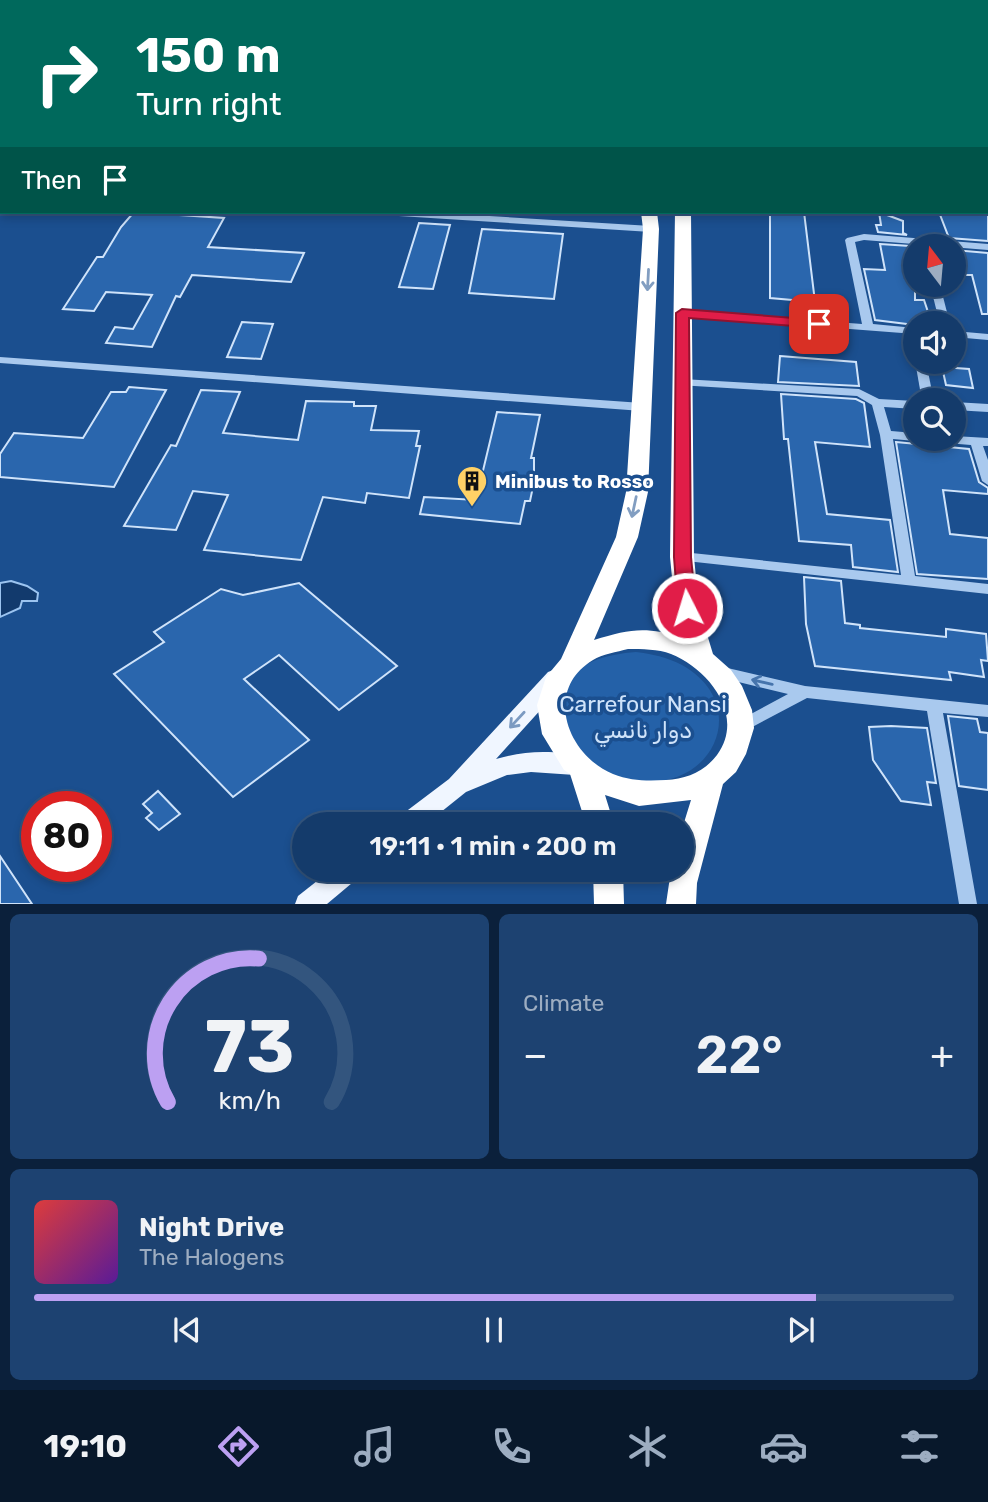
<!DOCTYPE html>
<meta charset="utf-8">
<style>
body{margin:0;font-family:Rubik,"Noto Naskh Arabic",sans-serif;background:#1d4271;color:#f1f3f6;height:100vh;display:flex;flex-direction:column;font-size:26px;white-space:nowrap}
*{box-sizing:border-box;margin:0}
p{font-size:23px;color:#9dadc1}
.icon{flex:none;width:38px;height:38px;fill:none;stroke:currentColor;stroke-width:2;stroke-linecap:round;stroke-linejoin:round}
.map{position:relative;height:904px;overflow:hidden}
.sheet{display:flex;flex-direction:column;gap:10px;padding:10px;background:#0b203b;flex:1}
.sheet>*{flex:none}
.banner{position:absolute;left:0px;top:0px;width:989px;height:214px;box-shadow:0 4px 10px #0003,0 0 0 2px #33557e;background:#00695c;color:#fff;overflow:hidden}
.needle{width:46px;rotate:344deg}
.fabs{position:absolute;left:903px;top:234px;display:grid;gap:14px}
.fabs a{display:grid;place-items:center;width:63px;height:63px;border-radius:50%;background:#143b6b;box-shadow:0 4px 10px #0003,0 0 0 2px #33557e;font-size:35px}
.speed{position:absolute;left:21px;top:791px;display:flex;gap:14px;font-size:35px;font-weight:700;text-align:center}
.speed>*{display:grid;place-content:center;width:91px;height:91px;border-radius:50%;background:#143b6b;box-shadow:0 4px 10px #0003,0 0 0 2px #33557e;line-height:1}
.speed .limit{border:10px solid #d22;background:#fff;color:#111}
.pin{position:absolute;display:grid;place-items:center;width:60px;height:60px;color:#fff;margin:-30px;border-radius:14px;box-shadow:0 4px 10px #0006}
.me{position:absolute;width:77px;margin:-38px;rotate:355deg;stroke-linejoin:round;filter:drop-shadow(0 0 5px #0008)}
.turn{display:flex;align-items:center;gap:24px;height:147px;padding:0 21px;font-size:32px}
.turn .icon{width:91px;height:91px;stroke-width:2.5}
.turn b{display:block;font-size:49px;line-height:60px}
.then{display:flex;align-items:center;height:66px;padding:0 21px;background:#0003;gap:14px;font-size:26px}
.big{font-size:52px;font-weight:600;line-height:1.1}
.sheet .widget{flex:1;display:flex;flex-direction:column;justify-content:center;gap:10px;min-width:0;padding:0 24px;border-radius:10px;background:#1d4271}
.sheet .dial{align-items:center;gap:0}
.dial svg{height:182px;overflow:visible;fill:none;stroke:#33557e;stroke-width:7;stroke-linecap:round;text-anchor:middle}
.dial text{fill:#f1f3f6;stroke:none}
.song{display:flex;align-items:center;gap:21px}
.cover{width:84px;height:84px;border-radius:10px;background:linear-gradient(135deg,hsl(0 70% 55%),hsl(270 70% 35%))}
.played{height:7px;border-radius:4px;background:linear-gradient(90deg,#bca0f2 85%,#33557e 85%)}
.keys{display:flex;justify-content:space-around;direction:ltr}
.heat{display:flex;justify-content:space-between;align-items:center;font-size:38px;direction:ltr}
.sheet .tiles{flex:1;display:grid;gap:10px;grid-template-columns:1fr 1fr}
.widget:last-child{grid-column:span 2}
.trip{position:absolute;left:292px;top:812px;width:402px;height:70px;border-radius:35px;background:#143b6b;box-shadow:0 4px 10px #0003,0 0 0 2px #33557e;font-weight:600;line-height:70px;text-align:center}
.menu{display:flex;height:112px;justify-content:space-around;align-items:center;background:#08182b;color:#9dadc1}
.menu .icon{width:49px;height:49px}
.menu .selected{color:#bca0f2}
.menu b{font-size:32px;color:#f1f3f6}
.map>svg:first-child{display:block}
</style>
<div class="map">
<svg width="988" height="904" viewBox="0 0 988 904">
<rect width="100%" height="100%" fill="#1b4f8f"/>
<!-- green -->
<path fill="#2461a8" d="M 636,652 C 652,654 667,657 682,665 C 748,702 719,782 648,782 C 634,782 619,780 606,774 C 592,767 578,750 566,739 C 565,726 559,706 562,694 C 571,662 608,654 636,652 Z"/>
<!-- water -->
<polygon fill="#123a6d" stroke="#9cc4f0" stroke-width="2" points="11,581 27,586 38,593 37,601 22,601 20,608 0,617 0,583"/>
<!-- building -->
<g fill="#2a66ad" stroke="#cfe3fa" stroke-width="2">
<polygon points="134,212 224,218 208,247 304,253 291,282 192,275 180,297 176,296 152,347 106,343 115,327 133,329 152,295 106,292 94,311 63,309 97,257 103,257 121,227"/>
<polygon points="770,212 804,212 815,302 770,298"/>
<polygon points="879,212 903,221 903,233 907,235 878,232 876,225 881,225"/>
<polygon points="939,212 988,212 988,241 949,238"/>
<polygon points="419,223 450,225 433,289 399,287"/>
<polygon points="482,229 563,234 554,299 469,293"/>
<polygon points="880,244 910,246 915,263 915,300 924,300 932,324 915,325 875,320 864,269 885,270"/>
<polygon points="954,250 988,253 988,314 982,314 972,275 965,275 959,253 954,253"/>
<polygon points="242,322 273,324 261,359 227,357"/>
<polygon points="780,356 856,362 859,386 778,382"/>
<polygon points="942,367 969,369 973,388 946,385"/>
<polygon points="129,387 166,390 114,487 0,477 0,454 14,433 83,438 111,392 126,392"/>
<polygon points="201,390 240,392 223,433 298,440 306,401 354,402 354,406 376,406 371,430 419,431 416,446 420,446 409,498 367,493 365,503 323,497 301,560 204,550 228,495 193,491 176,530 124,526 171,445 176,446"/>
<polygon points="781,394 856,399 864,403 870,447 815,442 827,514 890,520 898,572 853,567 851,545 799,541 788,439 784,439"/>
<polygon points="497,412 540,415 531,458 534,458 534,482 530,501 525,501 520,524 420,514 424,497 476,500"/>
<polygon points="896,442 969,449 979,482 988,488 988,494 943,490 950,534 988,538 988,579 917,574"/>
<polygon points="804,577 841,581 845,623 860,625 860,628 946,637 946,629 986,634 988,661 981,660 984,677 949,672 951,680 815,666 806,624"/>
<polygon points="299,583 397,666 339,710 279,655 244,679 309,740 233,797 114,674 164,642 154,632 221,589 243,595"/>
<polygon points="948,716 977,719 980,732 988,733 988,790 959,786"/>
<polygon points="891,726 927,728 936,783 927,782 931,805 901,801 873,760 869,727"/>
<polygon points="158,791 180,814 159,830 146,818 152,813 143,804"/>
<polygon points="0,856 32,904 0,904"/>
</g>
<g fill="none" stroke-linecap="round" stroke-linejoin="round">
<!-- minor -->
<g fill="#a9c9ee" fill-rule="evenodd">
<rect x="0" y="185" width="2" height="6"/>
<rect x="987" y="191" width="1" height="6"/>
<polygon points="378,212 424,212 651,226 656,229 651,232 383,215"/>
<polygon points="864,234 988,244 988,250 864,240 855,242 873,324 915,328 915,334 683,316 678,313 683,310 862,324 845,240 847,238"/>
<polygon points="930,285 940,285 950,324 940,324"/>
<polygon points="954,331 988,334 988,340 954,337"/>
<polygon points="0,357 642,403 648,407 642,411 0,363"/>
<polygon points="915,361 926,362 934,401 922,401"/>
<polygon points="682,379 859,389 879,399 915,401 915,409 884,407 891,431 915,433 915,439 920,439 915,441 893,439 915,576 988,584 988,594 677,560 675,557 677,554 682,552 901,575 880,435 872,405 857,396 678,385 676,383"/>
<polygon points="954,402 988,404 988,412 954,410"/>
<polygon points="954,436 988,438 988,446 983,446 988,460 988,485 982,481 971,445 946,443 940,439 954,439"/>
<polygon points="719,666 805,686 988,705 988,717 943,713 977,904 959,904 927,711 807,698 741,733 736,732 733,727 736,722 788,694 714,676 712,672 714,668"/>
</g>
<!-- major -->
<g fill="#f0f6ff" fill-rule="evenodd">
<rect x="0" y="89" width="2" height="6"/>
<path d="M 556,669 L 564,672 L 567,678 L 564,684 L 496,759 C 522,751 557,749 583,758 L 586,765 L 583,772 L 575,775 L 531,772 L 507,775 L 466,792 L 426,824 L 396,824 L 400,816 L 449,779 L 548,672 Z"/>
<polygon points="331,870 361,870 358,878 327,904 295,904 298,896"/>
</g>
<!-- highway -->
<g fill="#fff" fill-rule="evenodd">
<rect x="660" y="0" width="12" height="2"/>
<rect x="677" y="0" width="12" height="2"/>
<path d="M 641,212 L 657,212 L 659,229 L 648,492 L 638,537 L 594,640 C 630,629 646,626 683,638 L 675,608 L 670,557 L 675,212 L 691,212 L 694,557 L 699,608 L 713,654 L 731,670 L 742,686 L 752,710 L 754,728 L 746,754 L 736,772 L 723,784 L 697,883 L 696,904 L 666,904 L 671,870 L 682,870 L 682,829 L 691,800 L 639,806 L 605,795 L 614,824 L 586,824 L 570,774 L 564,770 L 542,734 L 537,705 L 546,677 L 561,659 L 616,537 L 626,492 L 643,229 ZM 628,649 C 642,649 658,649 671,654 C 708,669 746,715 717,755 C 704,772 686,779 666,780 C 647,781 631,781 613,774 C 567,755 543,690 593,660 C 602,654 617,652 628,649 Z"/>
<polygon points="593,870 623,870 624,904 594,904"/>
</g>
</g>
<!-- one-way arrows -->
<defs><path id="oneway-shaft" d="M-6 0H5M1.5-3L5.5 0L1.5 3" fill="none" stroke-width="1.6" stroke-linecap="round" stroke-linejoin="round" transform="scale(1.75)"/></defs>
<g stroke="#829ec1">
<use href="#oneway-shaft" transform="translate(648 280) rotate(93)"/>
<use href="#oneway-shaft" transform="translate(634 507) rotate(102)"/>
</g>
<use stroke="#4674ac" href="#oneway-shaft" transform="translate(762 682) rotate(-167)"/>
<use stroke="#7b9ac1" href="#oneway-shaft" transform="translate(517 720) rotate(133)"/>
<!-- route -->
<polygon fill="#e11d48" stroke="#92132f" stroke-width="2" points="682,309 819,320 826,324 819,328 689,318 691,557 696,608 694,612 681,612 678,608 674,557 676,313"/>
<!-- icons -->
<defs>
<g id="building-pin" transform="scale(1.575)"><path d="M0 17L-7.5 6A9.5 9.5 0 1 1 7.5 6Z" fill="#ffd166" stroke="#1b4f8f"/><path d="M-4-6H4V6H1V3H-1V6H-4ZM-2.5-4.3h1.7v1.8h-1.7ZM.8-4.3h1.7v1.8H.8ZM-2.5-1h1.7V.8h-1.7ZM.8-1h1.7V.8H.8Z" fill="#111"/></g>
</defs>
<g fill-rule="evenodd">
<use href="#building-pin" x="472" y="481"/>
</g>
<g text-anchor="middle" stroke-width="7" stroke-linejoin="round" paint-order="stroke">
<!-- poi labels -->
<g font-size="19" font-weight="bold" fill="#fff" stroke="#1b4f8f" text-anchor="start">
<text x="495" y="488">Minibus to Rosso</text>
</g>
<!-- near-park labels -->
<g font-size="23" fill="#cfe3fa" stroke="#1b4f8f">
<text x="643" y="712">Carrefour Nansi<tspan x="643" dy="26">دوار نانسي</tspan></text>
</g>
</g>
</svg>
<div class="fabs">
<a><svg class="needle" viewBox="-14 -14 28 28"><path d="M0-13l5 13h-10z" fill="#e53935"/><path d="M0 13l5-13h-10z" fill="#9dadc1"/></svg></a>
<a><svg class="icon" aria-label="sound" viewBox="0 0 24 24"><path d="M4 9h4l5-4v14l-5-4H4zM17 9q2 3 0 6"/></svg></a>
<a><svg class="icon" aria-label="search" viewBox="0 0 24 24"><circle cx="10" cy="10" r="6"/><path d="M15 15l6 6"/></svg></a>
</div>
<div class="speed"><div class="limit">80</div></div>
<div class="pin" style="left:819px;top:324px;background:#d93025"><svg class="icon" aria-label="arrive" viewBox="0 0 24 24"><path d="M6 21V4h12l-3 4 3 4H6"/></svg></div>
<svg class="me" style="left:687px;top:608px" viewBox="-20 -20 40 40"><circle r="17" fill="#e11d48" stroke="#fff" stroke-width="3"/><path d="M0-11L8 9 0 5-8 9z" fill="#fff"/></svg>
<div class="trip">19:11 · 1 min · 200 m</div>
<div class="banner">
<div class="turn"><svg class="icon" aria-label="right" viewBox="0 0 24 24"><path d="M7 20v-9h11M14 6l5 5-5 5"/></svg><div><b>150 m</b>Turn right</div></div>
<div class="then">Then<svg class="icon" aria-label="arrive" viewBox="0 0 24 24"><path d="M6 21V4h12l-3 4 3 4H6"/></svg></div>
</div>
</div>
<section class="sheet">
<div class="tiles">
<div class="widget dial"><svg viewBox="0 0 100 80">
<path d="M14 69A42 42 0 1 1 86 69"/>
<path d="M14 69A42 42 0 0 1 54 6" stroke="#bca0f2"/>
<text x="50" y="56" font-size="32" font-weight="700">73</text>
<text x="50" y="72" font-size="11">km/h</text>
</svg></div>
<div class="widget"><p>Climate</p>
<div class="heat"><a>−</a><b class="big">22°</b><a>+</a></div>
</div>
<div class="widget">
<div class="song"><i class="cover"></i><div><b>Night Drive</b><p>The Halogens</p></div></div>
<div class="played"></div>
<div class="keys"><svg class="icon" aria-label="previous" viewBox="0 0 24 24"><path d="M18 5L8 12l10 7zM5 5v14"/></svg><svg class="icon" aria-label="pause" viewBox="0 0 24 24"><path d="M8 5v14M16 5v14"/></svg><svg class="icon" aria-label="next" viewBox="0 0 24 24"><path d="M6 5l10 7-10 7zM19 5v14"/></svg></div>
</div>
</div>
</section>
<nav class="menu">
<b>19:10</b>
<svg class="icon selected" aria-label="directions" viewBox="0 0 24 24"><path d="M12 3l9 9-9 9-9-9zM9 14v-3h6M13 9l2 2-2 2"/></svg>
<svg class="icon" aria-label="music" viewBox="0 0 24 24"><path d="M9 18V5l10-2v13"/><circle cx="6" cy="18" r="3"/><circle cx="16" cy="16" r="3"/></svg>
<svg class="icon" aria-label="phone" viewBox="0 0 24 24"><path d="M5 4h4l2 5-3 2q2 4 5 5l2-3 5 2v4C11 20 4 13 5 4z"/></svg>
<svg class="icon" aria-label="climate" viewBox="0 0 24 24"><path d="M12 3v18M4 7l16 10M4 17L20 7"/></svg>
<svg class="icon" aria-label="car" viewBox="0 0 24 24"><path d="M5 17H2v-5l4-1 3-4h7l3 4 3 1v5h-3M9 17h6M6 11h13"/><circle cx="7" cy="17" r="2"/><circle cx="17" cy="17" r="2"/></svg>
<svg class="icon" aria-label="filters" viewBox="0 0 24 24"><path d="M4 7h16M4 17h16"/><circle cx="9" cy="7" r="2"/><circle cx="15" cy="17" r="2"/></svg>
</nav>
